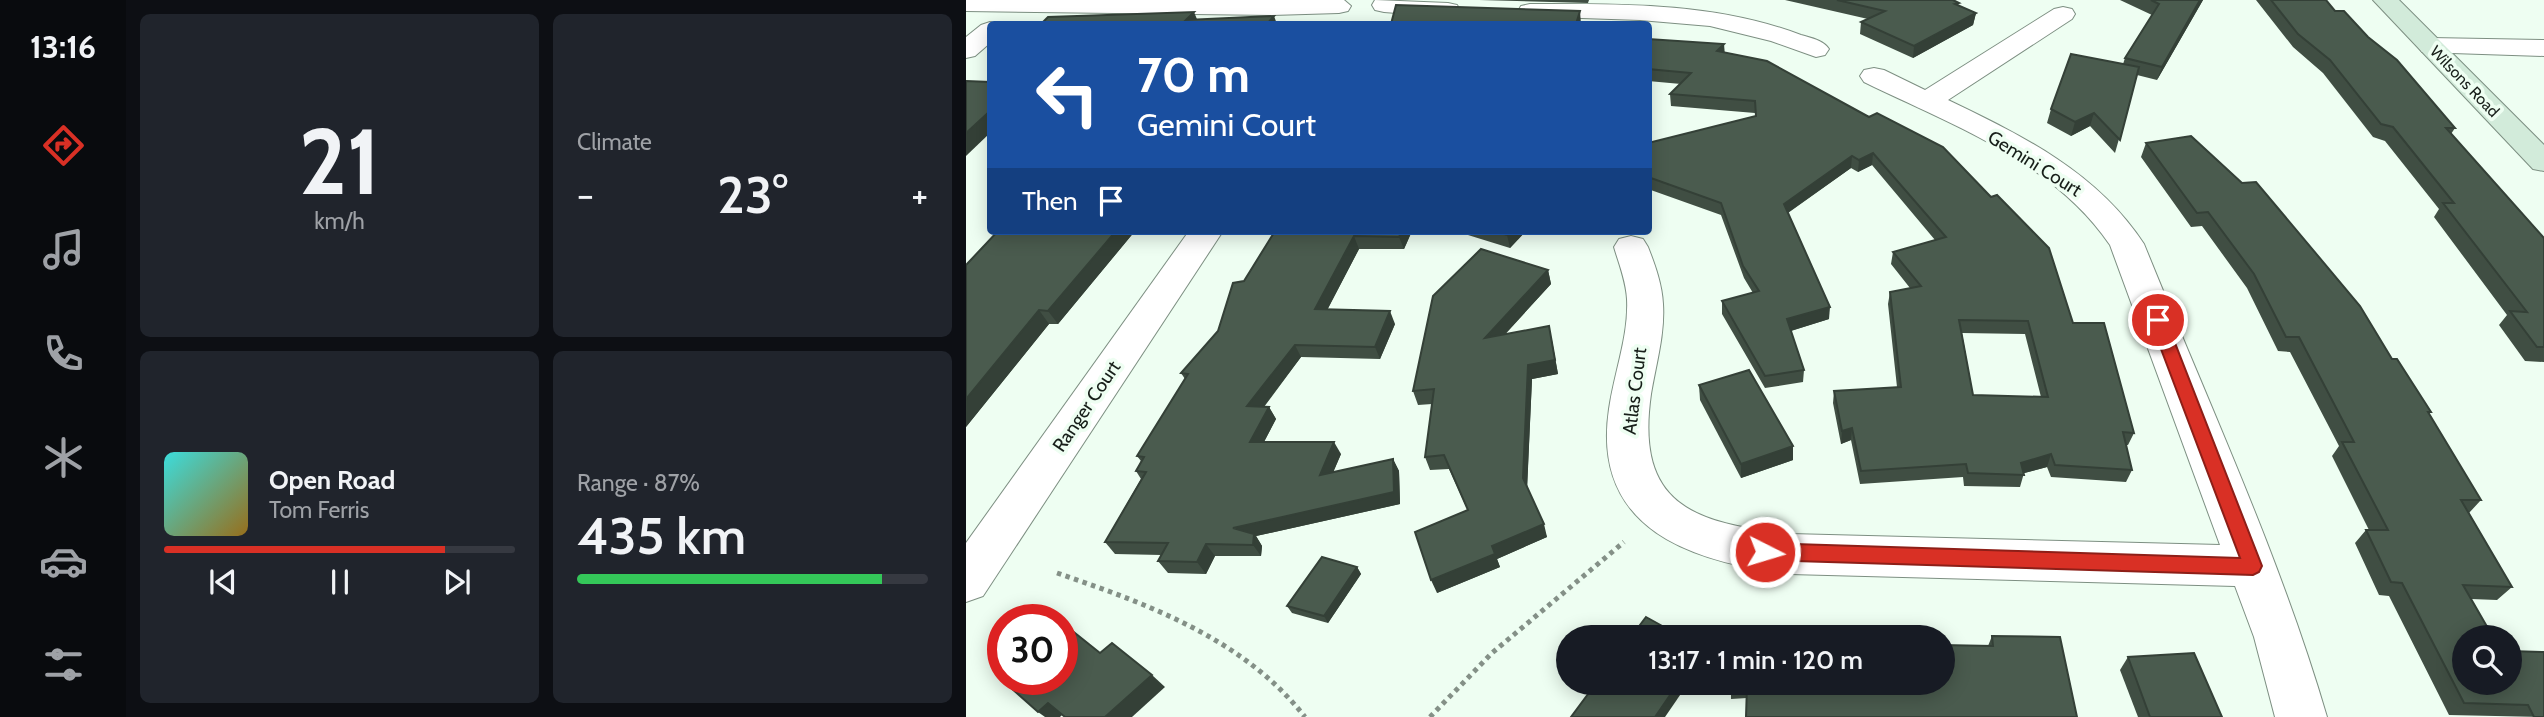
<!DOCTYPE html>
<meta charset="utf-8">
<style>
body{margin:0;font-family:Cabin,sans-serif;background:#20242c;color:#f1f3f6;height:100vh;display:flex;flex-direction:column;font-size:26px;white-space:nowrap}
*{box-sizing:border-box;margin:0}
p{font-size:23px;color:#9ea1a6}
.icon{flex:none;width:38px;height:38px;fill:none;stroke:currentColor;stroke-width:2;stroke-linecap:round;stroke-linejoin:round}
.map{position:relative;flex:1;overflow:hidden}
.side{display:flex;flex-direction:column;gap:14px;padding:14px;background:#0d0f14;width:840px}
.side>*{flex:none}
.top-card{position:absolute;left:21px;top:21px;width:665px;height:214px;border-radius:7px;box-shadow:0 4px 18px #0003;background:#1a4fa0;color:#fff;overflow:hidden}
.controls{position:absolute;left:1486px;top:625px;display:grid;gap:14px}
.controls a{display:grid;place-items:center;width:70px;height:70px;border-radius:50%;background:#171b24;box-shadow:0 4px 18px #0003;font-size:35px}
.speed{position:absolute;left:21px;top:604px;display:flex;gap:14px;font-size:35px;font-weight:700;text-align:center}
.speed>*{display:grid;place-content:center;width:91px;height:91px;border-radius:50%;background:#171b24;box-shadow:0 4px 18px #0003;line-height:1}
.speed .limit{border:10px solid #d22;background:#fff;color:#111}
.pin{position:absolute;display:grid;place-items:center;width:60px;height:60px;color:#fff;margin:-30px;border:4px solid #fff;border-radius:50%;box-shadow:0 2px 7px #0007}
.me{position:absolute;width:77px;margin:-38px;rotate:95deg;stroke-linejoin:round;filter:drop-shadow(0 0 5px #0008)}
.turn{display:flex;align-items:center;gap:24px;height:147px;padding:0 35px;font-size:32px}
.turn .icon{width:91px;height:91px;stroke-width:2.5}
.turn b{display:block;font-size:49px;line-height:60px}
.then{display:flex;align-items:center;height:66px;padding:0 35px;background:#0003;gap:14px;font-size:26px}
.big{font-size:52px;font-weight:600;line-height:1.1}
.side .widget{flex:1;display:flex;flex-direction:column;justify-content:center;gap:10px;min-width:0;padding:0 24px;border-radius:10px;background:#20242c}
.side .dial{align-items:center;gap:0}
.dial b{font-size:91px;line-height:1}
.song{display:flex;align-items:center;gap:21px}
.cover{width:84px;height:84px;border-radius:10px;background:linear-gradient(135deg,hsl(180 70% 55%),hsl(40 70% 35%))}
.played{height:7px;border-radius:4px;background:linear-gradient(90deg,#d93025 80%,#363941 80%)}
.keys{display:flex;justify-content:space-around;direction:ltr}
.heat{display:flex;justify-content:space-between;align-items:center;font-size:38px;direction:ltr}
.charge{height:10px;border-radius:5px;background:linear-gradient(90deg,#34c759 87%,#363941 0)}
.side .tiles{flex:1;display:grid;gap:14px;grid-template-columns:repeat(2,1fr)}
.trip{position:absolute;left:590px;top:625px;width:399px;height:70px;border-radius:35px;background:#171b24;box-shadow:0 4px 18px #0003;font-weight:600;line-height:70px;text-align:center}
main{display:flex;flex:1;min-height:0}
.tabs{display:flex;flex-direction:column;width:126px;justify-content:space-around;align-items:center;background:#090b0e;color:#9ea1a6}
.tabs .icon{width:49px;height:49px}
.tabs .selected{color:#d93025}
.tabs b{font-size:32px;color:#f1f3f6}
.map>svg:first-child{display:block}
</style>
<main>
<nav class="tabs">
<b>13:16</b>
<svg class="icon selected" aria-label="directions" viewBox="0 0 24 24"><path d="M12 3l9 9-9 9-9-9zM9 14v-3h6M13 9l2 2-2 2"/></svg>
<svg class="icon" aria-label="music" viewBox="0 0 24 24"><path d="M9 18V5l10-2v13"/><circle cx="6" cy="18" r="3"/><circle cx="16" cy="16" r="3"/></svg>
<svg class="icon" aria-label="phone" viewBox="0 0 24 24"><path d="M5 4h4l2 5-3 2q2 4 5 5l2-3 5 2v4C11 20 4 13 5 4z"/></svg>
<svg class="icon" aria-label="climate" viewBox="0 0 24 24"><path d="M12 3v18M4 7l16 10M4 17L20 7"/></svg>
<svg class="icon" aria-label="car" viewBox="0 0 24 24"><path d="M5 17H2v-5l4-1 3-4h7l3 4 3 1v5h-3M9 17h6M6 11h13"/><circle cx="7" cy="17" r="2"/><circle cx="17" cy="17" r="2"/></svg>
<svg class="icon" aria-label="filters" viewBox="0 0 24 24"><path d="M4 7h16M4 17h16"/><circle cx="9" cy="7" r="2"/><circle cx="15" cy="17" r="2"/></svg>
</nav>
<section class="side">
<div class="tiles">
<div class="widget dial"><b>21</b><p>km/h</p></div>
<div class="widget"><p>Climate</p>
<div class="heat"><a>−</a><b class="big">23°</b><a>+</a></div>
</div>
<div class="widget">
<div class="song"><i class="cover"></i><div><b>Open Road</b><p>Tom Ferris</p></div></div>
<div class="played"></div>
<div class="keys"><svg class="icon" aria-label="previous" viewBox="0 0 24 24"><path d="M18 5L8 12l10 7zM5 5v14"/></svg><svg class="icon" aria-label="pause" viewBox="0 0 24 24"><path d="M8 5v14M16 5v14"/></svg><svg class="icon" aria-label="next" viewBox="0 0 24 24"><path d="M6 5l10 7-10 7zM19 5v14"/></svg></div>
</div>
<div class="widget"><p>Range · 87%</p><b class="big">435 km</b><div class="charge"></div></div>
</div>
</section>
<div class="map">
<svg width="1578" height="717" viewBox="0 0 1578 717">
<rect width="100%" height="100%" fill="#eefef2"/>
<g fill="none" stroke-linecap="round" stroke-linejoin="round">
<!-- street casing -->
<g stroke="#7d8f82" stroke-width="2">
<g id="street">
<polygon points="0,0 378,0 385,6 382,11 373,13 306,15 0,11"/>
<polygon points="409,0 482,3 491,5 494,10 491,15 482,17 418,12 409,10 406,5"/>
<path d="M 564,4 C 655,4 748,2 835,35 C 845,38 857,40 863,49 L 859,55 L 850,57 L 805,41 L 744,26 L 674,20 L 555,16 L 552,11 L 555,6 Z"/>
<path d="M 1097,7 L 1106,9 L 1109,14 L 1106,19 L 982,100 C 1057,136 1131,172 1178,244 C 1241,400 1314,556 1361,717 L 1309,717 L 1288,637 L 1269,586 L 824,574 C 726,562 625,530 643,409 C 648,373 663,336 661,299 C 660,281 653,264 648,247 L 653,239 L 665,236 L 677,239 L 682,247 C 689,265 696,284 697,304 C 699,334 690,364 685,394 C 669,506 728,523 824,534 L 1254,545 L 1144,245 C 1087,161 986,125 898,82 L 894,76 L 898,70 L 908,68 L 918,70 L 959,90 L 1088,9 Z"/>
<polygon points="24,22 33,24 24,24 24,43 9,56 0,58 0,37 15,25"/>
<polygon points="1465,38 1578,40 1578,56 1456,52 1452,46 1456,40"/>
<polygon points="223,231 257,231 17,596 0,602 0,543"/>
</g>
</g>
<!-- secondary casing -->
<g stroke="#7d8f82" stroke-width="2">
<polygon id="secondary" points="1407,0 1433,0 1578,145 1578,171 1567,169"/>
</g>
<!-- path -->
<g stroke="#849087" stroke-width="5" stroke-dasharray="4.5 4.5" stroke-linecap="butt">
<path d="M 91,573 C 182,604 278,639 339,717"/>
<polyline points="464,717 526,653 658,542"/>
</g>
<!-- street -->
<use href="#street" fill="#fff" fill-rule="evenodd"/>
<!-- secondary -->
<use href="#secondary" fill="#d2ebda" fill-rule="evenodd"/>
</g>
<!-- wall -->
<g fill="#404e43" fill-rule="evenodd">
<polygon points="513,0 623,0 622,3"/>
<polygon points="819,0 987,0 993,6 1010,13 1007,25 947,58 894,34 895,22 902,19"/>
<polygon points="1154,0 1237,0 1191,80 1171,75 1149,153 1124,126 1105,136 1081,123 1085,109 1157,64 1159,58 1186,15"/>
<polygon points="1290,0 1360,0 1369,11 1402,37 1489,128 1485,134 1578,238 1578,362 1559,361 1533,325 1541,315 1468,217 1473,209 1419,141 1407,137 1357,73 1327,47"/>
<path d="M 682,39 L 801,61 L 1107,323 L 1168,433 L 1162,445 L 1160,445 L 1166,470 L 1160,482 L 1085,477 L 1081,467 L 1058,473 L 1054,487 L 998,486 L 997,477 L 894,484 L 885,440 L 875,444 L 867,403 L 868,391 L 931,387 L 922,304 L 924,292 L 944,288 L 925,264 L 927,252 L 969,240 L 906,165 L 892,172 L 885,168 L 822,213 L 863,319 L 825,331 L 838,370 L 837,382 L 799,388 L 756,314 L 756,301 L 787,293 L 778,278 L 755,215 L 682,189 L 682,143 L 789,116 L 789,113 L 705,106 L 704,94 L 715,84 L 682,81 ZM 996,333 L 1059,334 L 1075,397 L 1007,395 Z"/>
<polygon points="1180,143 1426,359 1465,412 1463,414 1515,500 1503,513 1546,587 1531,600 1505,599 1544,682 1578,717 1483,715 1423,596 1413,595 1389,543 1400,530 1403,530 1366,456 1373,446 1324,352 1312,351 1281,288 1236,226 1225,227 1175,157"/>
<polygon points="32,231 169,231 92,324 83,324 0,427"/>
<polygon points="309,231 446,231 438,249 393,249 361,310 429,324 414,359 335,357 298,407 303,407 310,419 298,442 375,454 367,472 427,459 433,471 434,504 290,536 296,546 295,556 249,556 240,574 202,573 192,561 195,555 149,554 139,542 175,479 170,471 175,461 171,456 219,379 215,373 252,331 278,281"/>
<polygon points="489,231 560,231 544,248"/>
<polygon points="582,270 585,284 539,334 586,340 592,374 566,379 561,487 581,537 531,559 534,567 471,593 502,511 483,469 464,470 459,457 466,404 452,405 447,391"/>
<polygon points="733,385 827,446 827,460 775,478 734,400"/>
<polygon points="391,567 395,574 362,623 326,613 321,606"/>
<polygon points="1026,636 1094,637 781,698 765,699 765,682 1022,646"/>
<polygon points="1162,657 1256,717 1172,717 1154,670"/>
</g>
<!-- shaded-wall -->
<g fill="#344037">
<polygon points="1234,0 1237,0 1191,80 1196,67"/>
<polygon points="614,11 615,24 610,24"/>
<polygon points="228,12 233,24 220,20"/>
<polygon points="1010,13 1007,25 947,58 948,46"/>
<polygon points="308,16 311,24 301,24"/>
<polygon points="758,44 759,56 751,51"/>
<polygon points="24,111 24,133 0,156 0,133"/>
<polygon points="1128,113 1124,126 1105,136 1109,122"/>
<polygon points="907,153 906,165 892,172 893,160"/>
<polygon points="886,156 885,168 817,216 818,204"/>
<polygon points="150,231 169,231 92,324 82,311"/>
<polygon points="436,231 446,231 438,249 433,237"/>
<polygon points="545,231 560,231 544,248 541,235"/>
<polygon points="388,236 393,249 355,322 349,309"/>
<polygon points="582,270 585,284 523,352 519,338"/>
<polygon points="864,307 863,319 821,332 821,319"/>
<polygon points="73,310 83,324 0,427 0,399"/>
<polygon points="424,311 429,324 414,359 409,347"/>
<polygon points="583,326 592,374 566,379 561,491 557,478 562,365"/>
<polygon points="329,345 335,357 289,418 281,406"/>
<polygon points="303,407 310,419 291,455 284,442"/>
<polygon points="886,428 885,440 875,444 876,431"/>
<polygon points="368,442 375,454 361,487 354,475"/>
<polygon points="827,446 827,460 775,478 775,464"/>
<polygon points="1085,454 1081,467 1051,475 1055,463"/>
<polygon points="427,459 433,471 434,504 290,536 296,546 295,556 287,545 267,528"/>
<polygon points="578,524 581,537 531,559 534,567 471,593 465,580 526,546"/>
<polygon points="240,544 249,556 240,574 231,562"/>
<polygon points="391,567 395,574 362,623 358,616"/>
<polygon points="186,675 199,687 166,717 139,717"/>
<polygon points="713,682 723,682 699,717 689,717"/>
<polygon points="82,703 97,714 94,717 79,717 72,712"/>
</g>
<!-- building -->
<g fill="#4a5b4e" stroke="#344037" stroke-width="2" fill-rule="evenodd">
<polygon points="871,0 987,0 993,3 989,4 1010,13 948,46 895,22 919,11"/>
<polygon points="1185,0 1234,0 1196,67 1159,58 1193,4"/>
<polygon points="1305,0 1360,0 1369,11 1378,11 1402,37 1431,60 1489,128 1480,128 1578,238 1578,347 1571,347 1544,311 1561,312 1477,203 1488,203 1427,127 1415,124 1364,60 1332,34"/>
<polygon points="430,5 614,11 610,24 425,24"/>
<polygon points="228,12 220,20 308,16 301,24 75,24 82,17"/>
<path d="M 682,39 L 758,44 L 751,51 L 801,61 L 903,117 L 911,113 L 977,147 L 1025,197 L 1031,195 L 1083,248 L 1107,323 L 1138,323 L 1168,433 L 1157,432 L 1166,470 L 1089,465 L 1085,454 L 1055,463 L 1058,475 L 1002,473 L 1000,464 L 895,471 L 886,428 L 876,431 L 868,391 L 935,387 L 924,292 L 955,286 L 927,252 L 980,237 L 907,153 L 893,160 L 886,156 L 818,204 L 864,307 L 821,319 L 838,370 L 799,376 L 756,301 L 793,291 L 777,266 L 755,203 L 682,177 L 682,143 L 790,116 L 789,101 L 704,94 L 725,73 L 682,69 ZM 993,320 L 1062,321 L 1082,397 L 1007,395 Z"/>
<polygon points="1105,54 1173,67 1154,140 1128,113 1109,122 1085,109"/>
<polygon points="0,81 24,82 24,111 0,133"/>
<polygon points="1225,136 1276,183 1290,182 1394,306 1426,359 1431,359 1465,412 1462,412 1515,500 1495,500 1546,587 1497,585 1527,637 1498,637 1498,682 1544,682 1544,651 1578,652 1578,717 1568,717 1562,705 1498,703 1436,583 1425,582 1400,530 1422,530 1376,442 1388,442 1333,337 1320,337 1288,274 1242,212 1231,213 1180,143"/>
<polygon points="32,231 150,231 82,311 73,310 0,399 0,265"/>
<polygon points="309,231 436,231 433,237 388,236 349,309 424,311 409,347 329,345 281,406 303,407 284,442 368,442 354,475 427,459 428,492 267,528 288,534 287,545 240,544 231,562 192,561 202,543 139,542 180,472 170,471 178,457 171,456 222,374 215,373 252,331 267,283 278,281"/>
<polygon points="527,231 545,231 541,235"/>
<polygon points="515,249 582,270 519,338 583,326 589,360 562,365 557,478 578,524 526,546 529,554 465,580 449,532 502,510 478,455 459,457 468,389 447,391 467,296"/>
<polygon points="783,370 827,446 775,464 733,385"/>
<polygon points="356,557 391,567 358,616 321,606"/>
<polygon points="680,617 716,637 665,637"/>
<polygon points="99,625 134,653 146,643 186,675 139,717 99,717 82,703 72,712 34,678 37,676 37,679 96,679 96,628"/>
<polygon points="767,630 850,633 850,637 767,637"/>
<polygon points="1026,636 1094,637 1111,717 780,717 781,686 764,686 765,682 976,682 976,645 1027,646"/>
<polygon points="1228,653 1256,717 1184,717 1162,657"/>
<polygon points="631,682 713,682 689,717 605,717"/>
</g>
<!-- route -->
<polygon fill="#d93025" stroke="#8d1f18" stroke-width="2" points="1192,315 1200,320 1296,566 1293,572 1287,575 799,560 792,557 789,552 792,546 799,543 1274,558 1184,320"/>
<g text-anchor="middle" stroke-width="7" stroke-linejoin="round" paint-order="stroke">
<!-- far-street labels -->
<g font-size="16" fill="#171e19" stroke="#eefef2">
<text transform="translate(1499 81) rotate(46)" y="6">Wilsons Road</text>
</g>
<!-- street labels -->
<g font-size="19" fill="#171e19" stroke="#eefef2">
<text transform="translate(1069 163) rotate(32)" y="7">Gemini Court</text>
<text transform="translate(668 391) rotate(-83)" y="7">Atlas Court</text>
<text transform="translate(120 406) rotate(-56)" y="7">Ranger Court</text>
</g>
</g>
</svg>
<div class="controls">
<a><svg class="icon" aria-label="search" viewBox="0 0 24 24"><circle cx="10" cy="10" r="6"/><path d="M15 15l6 6"/></svg></a>
</div>
<div class="speed"><div class="limit">30</div></div>
<div class="pin" style="left:1192px;top:320px;background:#d93025"><svg class="icon" aria-label="arrive" viewBox="0 0 24 24"><path d="M6 21V4h12l-3 4 3 4H6"/></svg></div>
<svg class="me" style="left:799px;top:552px" viewBox="-20 -20 40 40"><circle r="17" fill="#d93025" stroke="#fff" stroke-width="3"/><path d="M0-11L8 9 0 5-8 9z" fill="#fff"/></svg>
<div class="trip">13:17 · 1 min · 120 m</div>
<div class="top-card">
<div class="turn"><svg class="icon" aria-label="left" viewBox="0 0 24 24"><path d="M17 20v-9H6M10 6l-5 5 5 5"/></svg><div><b>70 m</b>Gemini Court</div></div>
<div class="then">Then<svg class="icon" aria-label="arrive" viewBox="0 0 24 24"><path d="M6 21V4h12l-3 4 3 4H6"/></svg></div>
</div>
</div>
</main>
